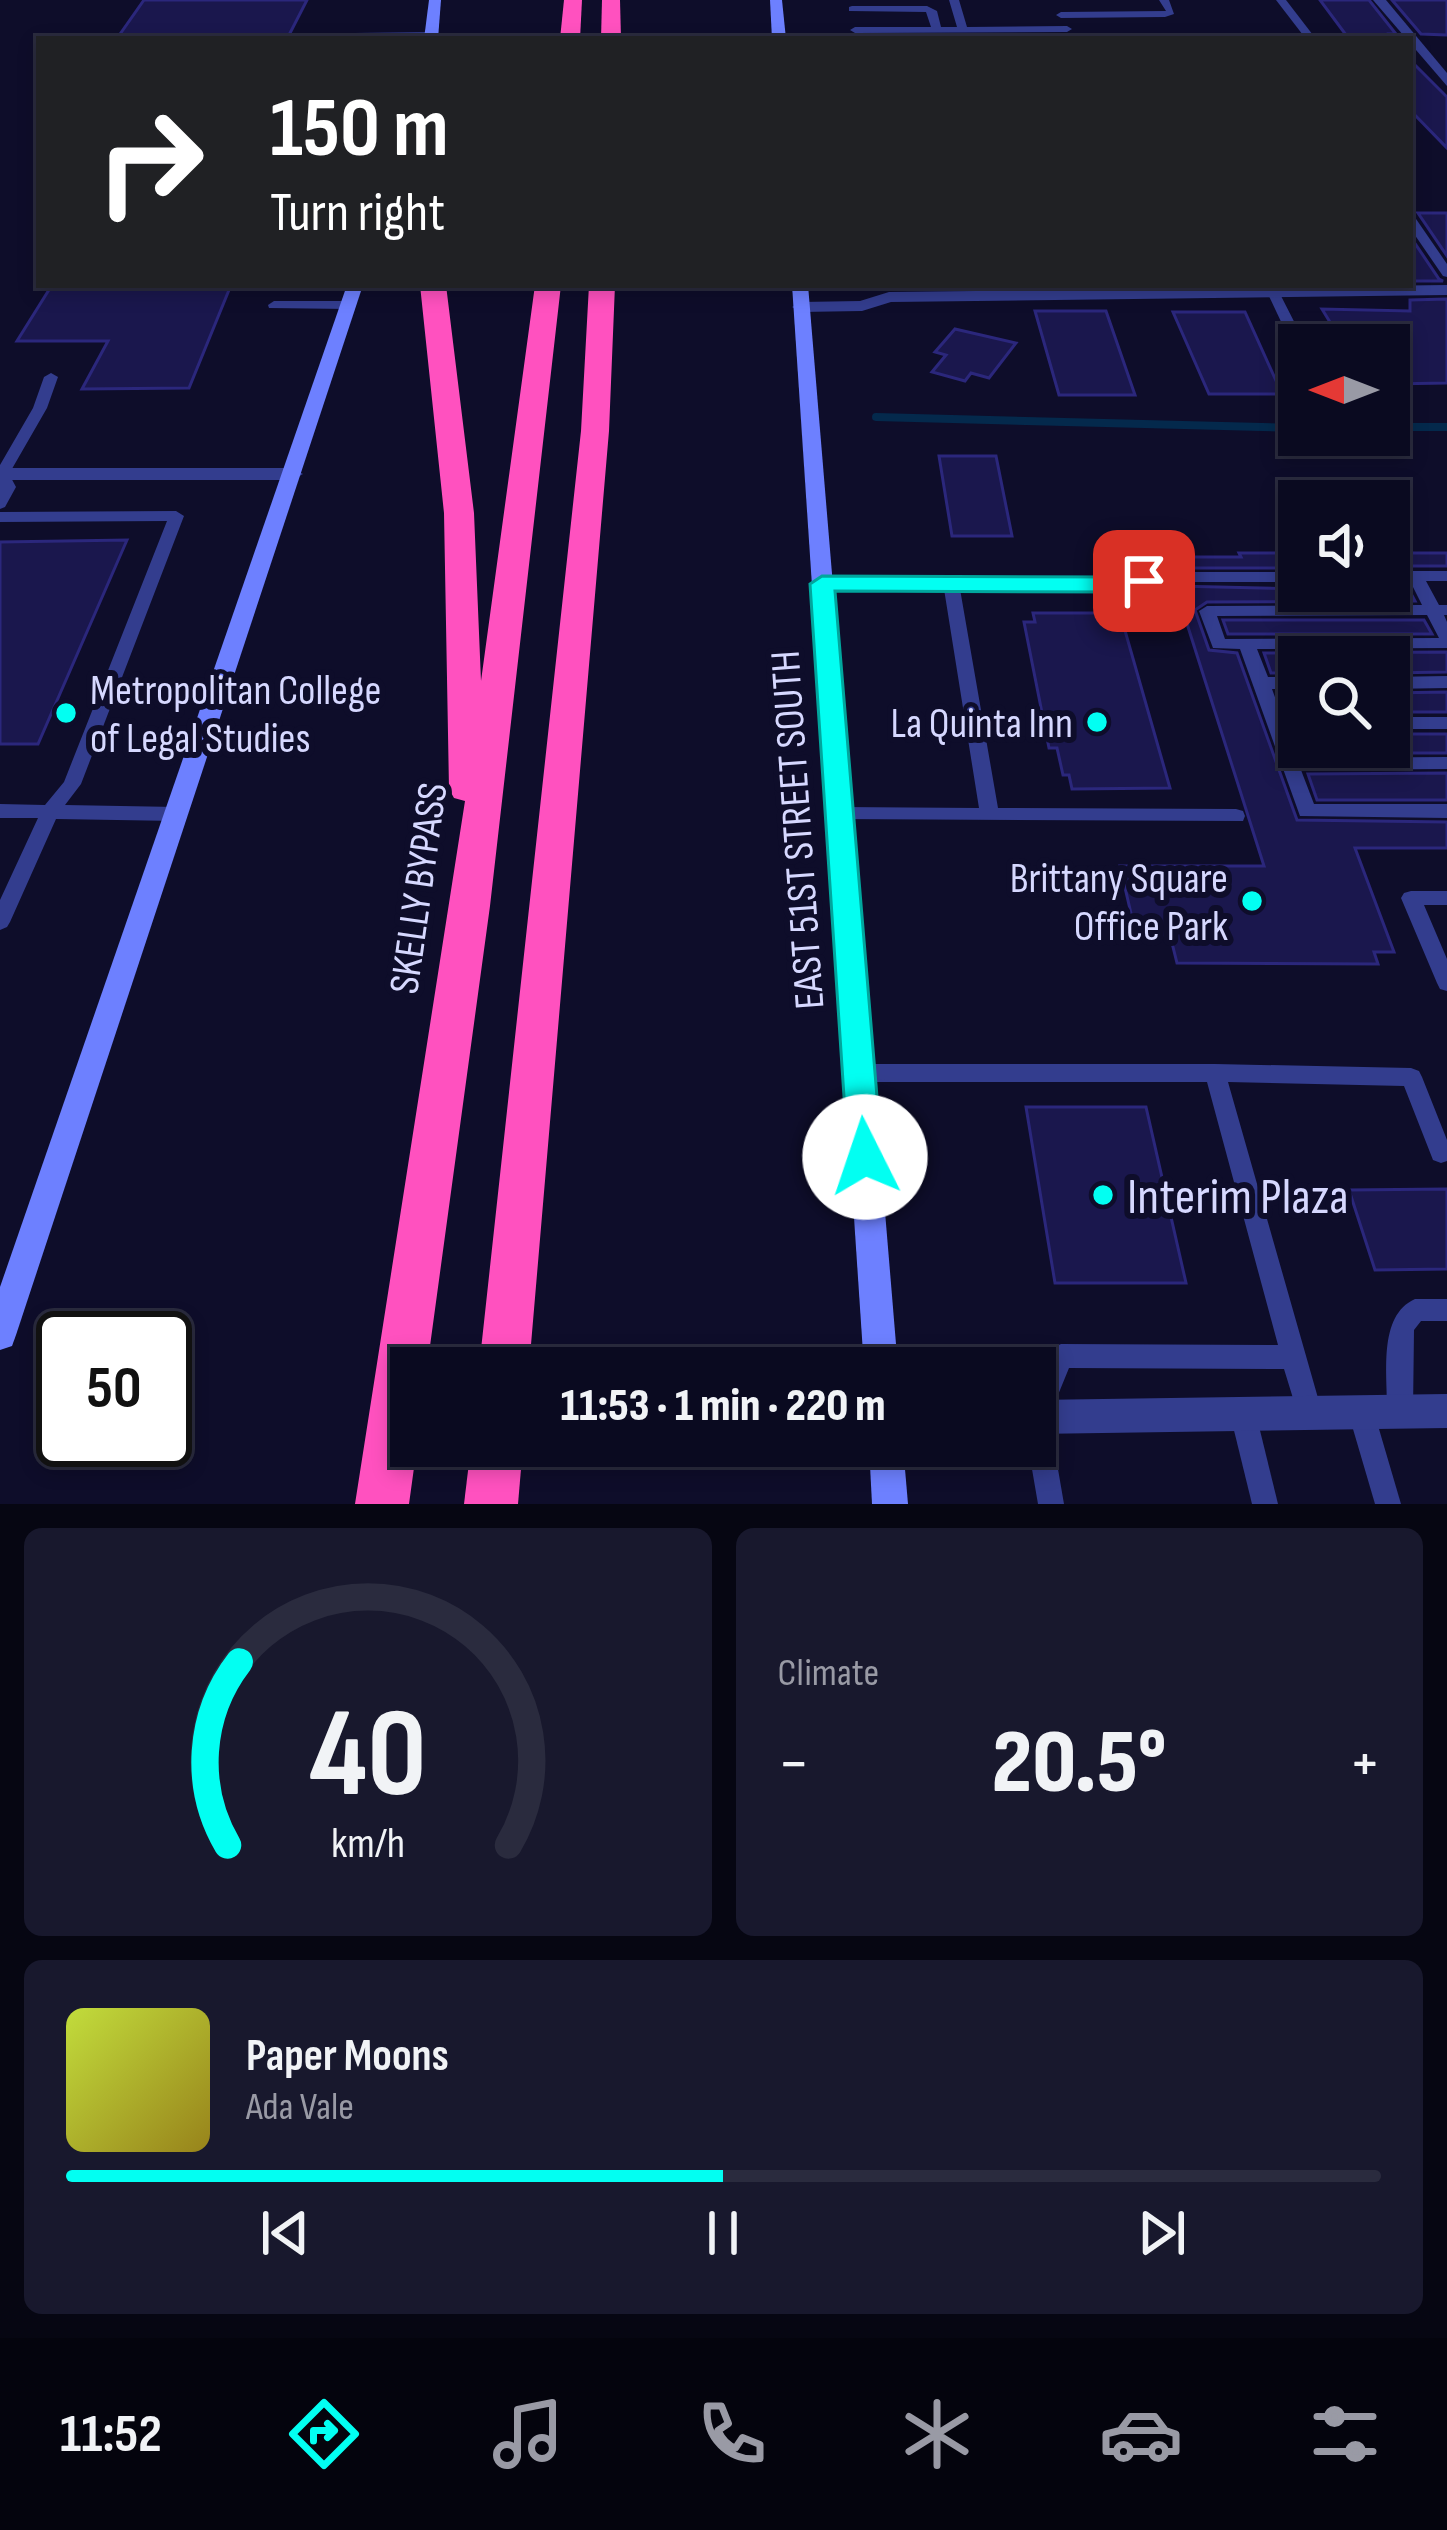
<!DOCTYPE html>
<meta charset="utf-8">
<style>
body{margin:0;font-family:"Sofia Sans Condensed",sans-serif;background:#18182d;color:#f1f3f6;height:100vh;display:flex;flex-direction:column;font-size:45px;white-space:nowrap}
*{box-sizing:border-box;margin:0}
p{font-size:39px;color:#999aa5}
.icon{flex:none;width:66px;height:66px;fill:none;stroke:currentColor;stroke-width:2;stroke-linecap:round;stroke-linejoin:round}
.map{position:relative;height:1504px;overflow:hidden}
.drawer{display:flex;flex-direction:column;gap:24px;padding:24px;background:#060612;flex:1}
.drawer>*{flex:none}
.top-card{position:absolute;left:36px;top:36px;width:1377px;height:252px;border-radius:0px;box-shadow:0 6px 18px #0003,0 0 0 3px #2a2b3e;background:#202124;color:#fff;overflow:hidden}
.needle{width:78px;rotate:270deg}
.buttons{position:absolute;left:1278px;top:324px;display:grid;gap:24px}
.buttons a{display:grid;place-items:center;width:132px;height:132px;border-radius:0px;background:#0a0a20;box-shadow:0 6px 18px #0003,0 0 0 3px #2a2b3e;font-size:60px}
.speed{position:absolute;left:36px;top:1311px;display:flex;gap:24px;font-size:60px;font-weight:700;text-align:center}
.speed>*{display:grid;place-content:center;width:156px;height:156px;border-radius:50%;background:#0a0a20;box-shadow:0 6px 18px #0003,0 0 0 3px #2a2b3e;line-height:1}
.speed .limit{border:6px solid #111;border-radius:18px;background:#fff;color:#111}
.pin{position:absolute;display:grid;place-items:center;width:102px;height:102px;color:#fff;margin:-51px;border-radius:24px;box-shadow:0 6px 18px #0006}
.me{position:absolute;width:132px;margin:-66px;rotate:356deg;stroke-linejoin:round;filter:drop-shadow(0 0 9px #0008)}
.turn{display:flex;align-items:center;gap:42px;height:252px;padding:0 36px;font-size:54px}
.turn .icon{width:156px;height:156px;stroke-width:2.5}
.turn b{display:block;font-size:84px;line-height:102px}
.big{font-size:90px;font-weight:800;line-height:1.1}
.drawer .card{flex:1;display:flex;flex-direction:column;justify-content:center;gap:18px;min-width:0;padding:0 42px;border-radius:18px;background:#18182d}
.drawer .dial{align-items:center;gap:0}
.dial svg{height:312px;overflow:visible;fill:none;stroke:#2a2b3e;stroke-width:7;stroke-linecap:round;text-anchor:middle}
.dial text{fill:#f1f3f6;stroke:none}
.song{display:flex;align-items:center;gap:36px}
.cover{width:144px;height:144px;border-radius:18px;background:linear-gradient(135deg,hsl(70 70% 55%),hsl(50 70% 35%))}
.played{height:12px;border-radius:6px;background:linear-gradient(90deg,#02fff2 50%,#2a2b3e 50%)}
.keys{display:flex;justify-content:space-around;direction:ltr}
.heat{display:flex;justify-content:space-between;align-items:center;font-size:66px;direction:ltr}
.drawer .tiles{flex:1;display:grid;gap:24px;grid-template-columns:1fr 1fr}
.card:last-child{grid-column:span 2}
.trip{position:absolute;left:390px;top:1347px;width:666px;height:120px;border-radius:0px;background:#0a0a20;box-shadow:0 6px 18px #0003,0 0 0 3px #2a2b3e;font-weight:800;line-height:120px;text-align:center}
.tabs{display:flex;height:192px;justify-content:space-around;align-items:center;background:#04040d;color:#999aa5}
.tabs .icon{width:84px;height:84px}
.tabs .current{color:#02fff2}
.tabs b{font-size:54px;color:#f1f3f6}
.map>svg:first-child{display:block}
</style>
<div class="map">
<svg width="1447" height="1504" viewBox="0 0 1447 1504">
<rect width="100%" height="100%" fill="#0e0d2a"/>
<g fill="none" stroke-linecap="round" stroke-linejoin="round">
<!-- stream -->
<g stroke="#04294c" stroke-width="8">
<polyline points="876,417 1299,428"/>
<polyline points="1389,427 1447,427"/>
</g>
</g>
<!-- building -->
<g fill="#1a174d" stroke="#2b277c" stroke-width="3">
<polygon points="144,0 307,0 287,39 118,37"/>
<polygon points="1320,0 1369,0 1396,34 1390,34 1395,39 1349,39"/>
<polygon points="1392,0 1447,0 1447,35 1421,34"/>
<polygon points="1410,60 1447,97 1447,148 1410,110"/>
<polygon points="1418,213 1447,213 1447,256"/>
<polygon points="1410,236 1439,279 1443,281 1410,281"/>
<polygon points="52,285 231,285 189,388 82,389 108,341 17,341"/>
<polygon points="1447,299 1447,383 1389,384 1389,345 1344,345 1322,309 1410,311 1410,300"/>
<polygon points="1035,311 1106,311 1135,395 1059,395"/>
<polygon points="1173,312 1245,312 1282,394 1209,394"/>
<polygon points="955,329 1016,343 989,378 971,373 965,381 932,372 946,355 935,352"/>
<polygon points="939,456 996,456 1012,536 952,536"/>
<polygon points="127,540 38,744 0,744 0,542"/>
<polygon points="1239,553 1299,553 1299,568 1169,568 1166,557 1241,557"/>
<rect x="1389" y="553" width="58" height="13"/>
<polygon points="1175,586 1389,591 1389,586 1407,586 1415,601 1207,602 1195,610 1209,650 1237,653 1297,820 1447,822 1447,848 1355,848 1394,952 1374,952 1378,964 1177,963 1170,935 1136,935 1120,866 1264,866"/>
<polygon points="1033,613 1120,613 1170,788 1072,789 1069,775 1063,775 1057,748 1049,748 1024,622 1035,622"/>
<polygon points="1223,620 1424,620 1432,634 1228,634"/>
<polygon points="1447,652 1447,672 1389,673 1389,657 1299,657 1299,673 1271,673 1264,653"/>
<polygon points="1447,692 1447,712 1389,712 1389,693"/>
<polygon points="1278,694 1299,694 1299,747 1389,747 1389,734 1447,734 1447,753 1300,753"/>
<polygon points="1447,773 1447,800 1317,800 1308,774"/>
<polygon points="1026,1107 1146,1107 1186,1283 1055,1283"/>
<polygon points="1447,1189 1447,1269 1375,1270 1349,1190"/>
</g>
<g fill="none" stroke-linecap="round" stroke-linejoin="round">
<!-- lane -->
<g fill="#333d8e" fill-rule="evenodd">
<polygon points="949,0 959,0 967,27 1067,26 1072,29 1067,32 855,33 850,30 855,27 931,27 926,12 849,11 849,7 852,6 927,6 937,11 941,27 957,27"/>
<polygon points="1159,0 1169,0 1174,14 1165,17 1061,18 1056,15 1061,12 1166,11"/>
<polygon points="1276,0 1286,0 1316,39 1306,39"/>
<polygon points="354,33 432,32 437,35 432,38 351,38 351,34"/>
<polygon points="1410,215 1414,216 1447,264 1447,277 1443,276 1410,228"/>
<polygon points="1273,288 1279,292 1306,345 1299,345 1299,349 1292,345 1267,292"/>
<polygon points="274,301 348,301 354,305 348,309 269,308 268,305"/>
<polygon points="51,373 58,377 47,408 9,474 16,487 5,507 0,509 0,465 33,408 44,377"/>
<polygon points="176,511 184,516 81,784 65,805 177,807 186,814 177,821 56,819 10,922 7,927 0,930 0,900 38,818 0,818 0,804 45,805 64,782 167,521 0,522 0,512"/>
<path d="M 1389,571 L 1447,571 L 1447,581 L 1426,581 L 1439,605 L 1447,605 L 1447,615 L 1444,615 L 1447,622 L 1447,648 L 1257,649 L 1268,677 L 1299,677 L 1299,689 L 1272,689 L 1297,758 L 1447,757 L 1447,769 L 1301,770 L 1314,804 L 1447,804 L 1447,818 L 1300,816 L 1240,649 L 1213,648 L 1199,611 L 1207,606 L 1422,605 L 1410,581 L 1389,581 ZM 1427,615 L 1439,638 L 1225,639 L 1217,616 Z"/>
<polygon points="1169,572 1299,572 1299,582 1169,582 1120,590 960,589 998,808 1236,809 1243,811 1245,816 1243,821 833,819 831,814 833,809 840,807 979,808 944,589 822,589 814,584 816,581 1120,580"/>
<polygon points="1447,676 1447,688 1389,689 1389,677"/>
<rect x="1389" y="717" width="58" height="12"/>
<polygon points="1411,891 1447,891 1447,905 1424,905 1447,959 1447,991 1440,989 1437,983 1401,898 1404,893"/>
<polygon points="859,1064 1215,1064 1411,1068 1419,1071 1422,1077 1447,1140 1447,1161 1441,1163 1433,1160 1404,1086 1228,1082 1322,1412 1318,1421 1309,1424 1300,1421 1284,1369 1069,1368 1049,1417 1064,1504 1038,1504 1028,1446 1035,1446 1035,1389 1052,1348 1061,1344 1278,1345 1207,1082 859,1082 851,1079 848,1073 851,1067"/>
<path d="M 1415,1299 L 1447,1299 L 1447,1321 L 1421,1321 L 1414,1330 L 1413,1411 L 1409,1420 L 1400,1423 L 1391,1420 L 1387,1411 C 1388,1376 1377,1316 1415,1299 Z"/>
<polygon points="1361,1400 1370,1403 1374,1412 1401,1504 1375,1504 1348,1412 1352,1403"/>
<polygon points="1243,1402 1252,1405 1256,1414 1278,1504 1252,1504 1230,1414 1234,1405"/>
</g>
<!-- street -->
<g fill="#333d8e" fill-rule="evenodd">
<polygon points="1373,0 1386,0 1447,73 1447,86"/>
<polygon points="1447,285 1447,295 891,302 862,311 801,312 792,307 801,302 860,301 889,292"/>
<polygon points="0,468 293,468 303,474 293,480 0,480"/>
<polygon points="1447,1394 1447,1428 1035,1434 1035,1400"/>
</g>
<!-- secondary -->
<g fill="#6d80ff" fill-rule="evenodd">
<polygon points="429,0 441,0 438,39 424,39"/>
<polygon points="770,0 782,0 786,39 772,39"/>
<polygon points="347,285 363,285 16,1335 12,1346 0,1350 0,1287"/>
<polygon points="792,285 808,285 898,1368 864,1368"/>
<polygon points="869,1446 903,1446 908,1504 872,1504"/>
</g>
<!-- highway -->
<g fill="#ff51bf" fill-rule="evenodd">
<polygon points="564,0 582,0 580,39 560,39"/>
<polygon points="602,0 620,0 621,39 601,39"/>
<polygon points="420,285 446,285 474,513 481,681 535,285 561,285 490,906 427,1368 411,1368 411,1446 417,1446 409,1504 355,1504 465,801 454,798 449,789 444,513"/>
<polygon points="589,285 615,285 609,431 529,1368 479,1368 581,431"/>
<polygon points="471,1446 523,1446 518,1504 464,1504"/>
</g>
</g>
<!-- route -->
<polygon fill="#02fff2" stroke="#01a69d" stroke-width="3" points="1144,573 1153,576 1153,586 1120,592 835,591 882,1157 877,1168 865,1172 853,1168 848,1157 810,584 822,576 1120,577"/>
<!-- markers -->
<g fill="#02fff2" stroke="#0e0d2a" stroke-width="4.5">
<circle cx="66" cy="713" r="12"/>
<circle cx="1097" cy="722" r="12"/>
<circle cx="1252" cy="901" r="12"/>
<circle cx="1103" cy="1195" r="12"/>
</g>
<g text-anchor="middle" stroke-width="12" stroke-linejoin="round" paint-order="stroke">
<!-- poi labels -->
<g font-size="42" fill="#d6d8ff" stroke="#0e0d2a" text-anchor="end">
<text x="90" y="704" text-anchor="start">Metropolitan College<tspan x="90" dy="48">of Legal Studies</tspan></text>
<text x="1073" y="737">La Quinta Inn</text>
<text x="1228" y="892">Brittany Square<tspan x="1228" dy="48">Office Park</tspan></text>
</g>
<!-- street labels -->
<g font-size="42" fill="#d6d8ff" stroke="#0e0d2a">
<text transform="translate(796 830) rotate(-94)" y="15">EAST 51ST STREET SOUTH</text>
<text transform="translate(417 888) rotate(-82)" y="15">SKELLY BYPASS</text>
</g>
<!-- near-poi labels -->
<g font-size="51" fill="#d6d8ff" stroke="#0e0d2a" text-anchor="start">
<text x="1127" y="1213">Interim Plaza</text>
</g>
</g>
</svg>
<div class="buttons">
<a><svg class="needle" viewBox="-14 -14 28 28"><path d="M0-13l5 13h-10z" fill="#e53935"/><path d="M0 13l5-13h-10z" fill="#999aa5"/></svg></a>
<a><svg class="icon" aria-label="sound" viewBox="0 0 24 24"><path d="M4 9h4l5-4v14l-5-4H4zM17 9q2 3 0 6"/></svg></a>
<a><svg class="icon" aria-label="search" viewBox="0 0 24 24"><circle cx="10" cy="10" r="6"/><path d="M15 15l6 6"/></svg></a>
</div>
<div class="speed"><div class="limit">50</div></div>
<div class="pin" style="left:1144px;top:581px;background:#d93025"><svg class="icon" aria-label="arrive" viewBox="0 0 24 24"><path d="M6 21V4h12l-3 4 3 4H6"/></svg></div>
<svg class="me" style="left:865px;top:1157px" viewBox="-20 -20 40 40"><circle r="19" fill="#fff"/><path d="M0-13L10 11 0 6-10 11z" fill="#02fff2"/></svg>
<div class="trip">11:53 · 1 min · 220 m</div>
<div class="top-card">
<div class="turn"><svg class="icon" aria-label="right" viewBox="0 0 24 24"><path d="M7 20v-9h11M14 6l5 5-5 5"/></svg><div><b>150 m</b>Turn right</div></div>
</div>
</div>
<section class="drawer">
<div class="tiles">
<div class="card dial"><svg viewBox="0 0 100 80">
<path d="M14 69A42 42 0 1 1 86 69"/>
<path d="M14 69A42 42 0 0 1 17 22" stroke="#02fff2"/>
<text x="50" y="56" font-size="32" font-weight="700">40</text>
<text x="50" y="72" font-size="11">km/h</text>
</svg></div>
<div class="card"><p>Climate</p>
<div class="heat"><a>−</a><b class="big">20.5°</b><a>+</a></div>
</div>
<div class="card">
<div class="song"><i class="cover"></i><div><b>Paper Moons</b><p>Ada Vale</p></div></div>
<div class="played"></div>
<div class="keys"><svg class="icon" aria-label="previous" viewBox="0 0 24 24"><path d="M18 5L8 12l10 7zM5 5v14"/></svg><svg class="icon" aria-label="pause" viewBox="0 0 24 24"><path d="M8 5v14M16 5v14"/></svg><svg class="icon" aria-label="next" viewBox="0 0 24 24"><path d="M6 5l10 7-10 7zM19 5v14"/></svg></div>
</div>
</div>
</section>
<nav class="tabs">
<b>11:52</b>
<svg class="icon current" aria-label="directions" viewBox="0 0 24 24"><path d="M12 3l9 9-9 9-9-9zM9 14v-3h6M13 9l2 2-2 2"/></svg>
<svg class="icon" aria-label="music" viewBox="0 0 24 24"><path d="M9 18V5l10-2v13"/><circle cx="6" cy="18" r="3"/><circle cx="16" cy="16" r="3"/></svg>
<svg class="icon" aria-label="phone" viewBox="0 0 24 24"><path d="M5 4h4l2 5-3 2q2 4 5 5l2-3 5 2v4C11 20 4 13 5 4z"/></svg>
<svg class="icon" aria-label="climate" viewBox="0 0 24 24"><path d="M12 3v18M4 7l16 10M4 17L20 7"/></svg>
<svg class="icon" aria-label="car" viewBox="0 0 24 24"><path d="M5 17H2v-5l4-1 3-4h7l3 4 3 1v5h-3M9 17h6M6 11h13"/><circle cx="7" cy="17" r="2"/><circle cx="17" cy="17" r="2"/></svg>
<svg class="icon" aria-label="filters" viewBox="0 0 24 24"><path d="M4 7h16M4 17h16"/><circle cx="9" cy="7" r="2"/><circle cx="15" cy="17" r="2"/></svg>
</nav>
